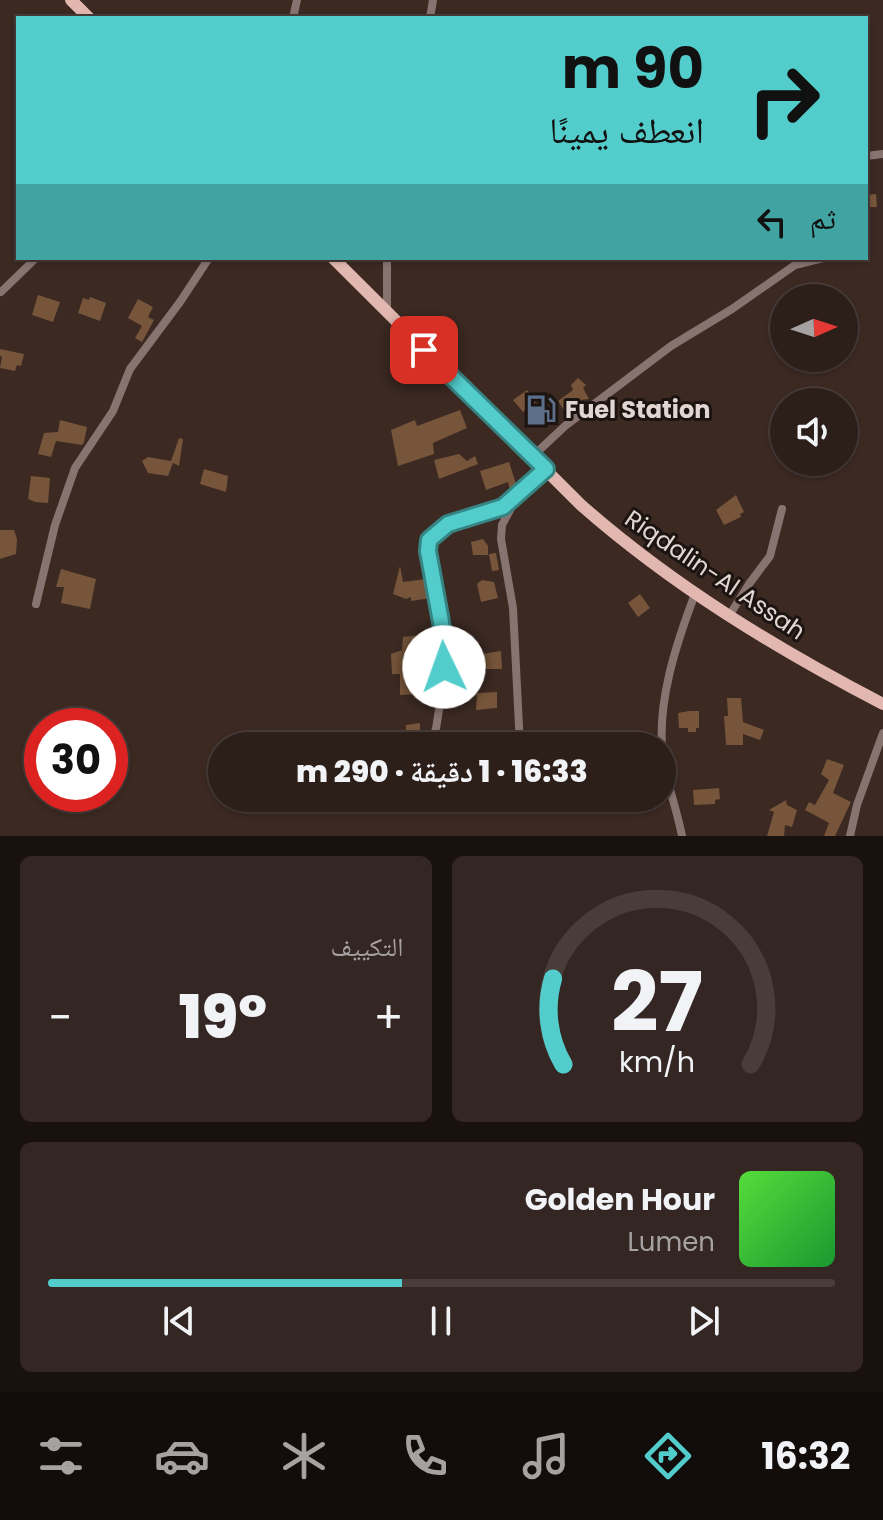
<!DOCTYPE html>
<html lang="ar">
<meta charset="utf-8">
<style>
body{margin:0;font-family:Poppins,"Noto Naskh Arabic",sans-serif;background:#342723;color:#f1f3f6;direction:rtl;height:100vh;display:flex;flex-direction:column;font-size:30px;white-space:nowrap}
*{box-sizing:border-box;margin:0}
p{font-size:26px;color:#a6a2a2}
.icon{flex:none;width:44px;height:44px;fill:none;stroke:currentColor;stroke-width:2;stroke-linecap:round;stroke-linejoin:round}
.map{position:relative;height:836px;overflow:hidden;direction:ltr}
.side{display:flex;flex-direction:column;gap:20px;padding:20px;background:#18110e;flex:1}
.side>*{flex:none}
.banner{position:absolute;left:16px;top:16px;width:852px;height:244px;border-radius:0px;box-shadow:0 2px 6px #0004,0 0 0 2px #483d39;direction:rtl;background:#53cdcb;color:#111;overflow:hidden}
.needle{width:52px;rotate:87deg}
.tools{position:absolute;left:770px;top:284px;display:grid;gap:16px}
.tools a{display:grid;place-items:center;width:88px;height:88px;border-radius:50%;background:#2c1f1a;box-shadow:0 2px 6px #0004,0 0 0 2px #483d39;font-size:40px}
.speed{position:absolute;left:24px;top:708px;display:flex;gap:16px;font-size:40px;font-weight:700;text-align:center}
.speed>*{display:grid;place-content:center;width:104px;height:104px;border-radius:50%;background:#2c1f1a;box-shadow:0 2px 6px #0004,0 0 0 2px #483d39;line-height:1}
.speed .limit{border:12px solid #d22;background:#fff;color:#111}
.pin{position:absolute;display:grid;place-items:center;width:68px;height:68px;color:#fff;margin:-34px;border-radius:16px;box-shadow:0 4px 12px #0006}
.me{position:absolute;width:88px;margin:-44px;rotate:357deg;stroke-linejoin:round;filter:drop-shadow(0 0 6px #0008)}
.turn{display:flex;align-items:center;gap:28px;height:168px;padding:0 32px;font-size:36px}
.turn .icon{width:104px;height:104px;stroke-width:2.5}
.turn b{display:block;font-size:56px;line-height:68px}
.then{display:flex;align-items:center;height:76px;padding:0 32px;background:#0003;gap:16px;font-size:30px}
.big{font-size:60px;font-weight:800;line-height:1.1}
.side .card{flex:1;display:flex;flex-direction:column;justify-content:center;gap:12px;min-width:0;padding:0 28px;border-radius:12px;background:#342723}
.side .dial{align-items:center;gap:0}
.dial svg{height:208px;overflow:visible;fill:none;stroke:#483d39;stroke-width:7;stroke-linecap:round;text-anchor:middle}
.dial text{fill:#f1f3f6;stroke:none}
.song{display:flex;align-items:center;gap:24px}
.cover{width:96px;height:96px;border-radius:12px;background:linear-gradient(135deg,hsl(110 70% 55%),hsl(130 70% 35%))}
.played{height:8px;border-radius:4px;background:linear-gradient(90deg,#53cdcb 45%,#483d39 45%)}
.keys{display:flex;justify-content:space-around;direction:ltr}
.heat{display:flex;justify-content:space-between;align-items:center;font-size:44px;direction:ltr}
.side .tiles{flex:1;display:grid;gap:20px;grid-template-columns:1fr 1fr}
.card:last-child{grid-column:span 2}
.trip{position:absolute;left:208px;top:732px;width:468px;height:80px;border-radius:40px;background:#2c1f1a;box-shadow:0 2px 6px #0004,0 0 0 2px #483d39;font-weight:800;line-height:80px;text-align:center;direction:rtl}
.tabs{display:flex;height:128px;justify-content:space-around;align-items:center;background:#120c0a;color:#a6a2a2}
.tabs .icon{width:56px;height:56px}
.tabs .current{color:#53cdcb}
.tabs b{font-size:36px;color:#f1f3f6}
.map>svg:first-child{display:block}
</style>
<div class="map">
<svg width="883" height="836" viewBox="0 0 883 836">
<rect width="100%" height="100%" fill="#3b2922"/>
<!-- building -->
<g fill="#76553a">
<polygon points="876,194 877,207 866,207 866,195"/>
<polygon points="38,295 60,302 53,322 32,315"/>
<polygon points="90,297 106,303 100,321 78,313 83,298 89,300"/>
<polygon points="138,299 153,307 148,317 154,320 142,342 135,338 142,326 128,318"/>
<polygon points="0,349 24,354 21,366 17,365 15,371 0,368 2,357 0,356"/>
<polygon points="578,378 586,385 583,388 589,399 581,400 565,412 558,401 573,390 571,385"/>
<polygon points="527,390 536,402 523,412 513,400"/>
<polygon points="460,410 467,428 433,443 434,454 398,466 391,430 415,420 417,426"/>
<polygon points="60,420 87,427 84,442 82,445 56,441 51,457 38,454 44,433 58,432"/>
<polygon points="179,438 183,439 179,466 173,463 168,476 148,473 142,461 148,457 171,461"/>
<polygon points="459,454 467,461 475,456 478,464 439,479 434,460"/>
<polygon points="509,462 517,487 510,490 508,482 486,490 480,471"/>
<polygon points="204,469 228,476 226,492 200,484"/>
<polygon points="31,476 50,478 48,503 35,502 28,499"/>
<polygon points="736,495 744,512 740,514 741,517 724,525 716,510"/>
<polygon points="0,530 14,530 17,539 16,554 0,559"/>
<polygon points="483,539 488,546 488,555 473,555 471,542"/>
<polygon points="496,553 499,570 492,571 489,554"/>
<polygon points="400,566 403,582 426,579 424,574 426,574 430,598 411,601 411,597 406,599 393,594"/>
<polygon points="61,569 96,579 90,609 61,603 64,587 56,587"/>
<polygon points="482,580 494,582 498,598 481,602 477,584"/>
<polygon points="640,594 650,608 638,617 628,603"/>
<polygon points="420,635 421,644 424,644 425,659 435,658 435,673 421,673 422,694 400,695 400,674 392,674 391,654 402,650 403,637"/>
<polygon points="501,651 502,669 483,669 482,654"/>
<polygon points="497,692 497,708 476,710 477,693"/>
<polygon points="727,698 741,698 743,722 764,730 760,740 743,734 743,745 726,745 724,716 728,716"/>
<polygon points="689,711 699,711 699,728 696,728 696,732 688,732 688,728 679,728 678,713"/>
<polygon points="420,723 420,745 405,746 406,725"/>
<polygon points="827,759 844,765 833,793 851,802 835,836 824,836 829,823 805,810 809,802 815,805 829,780 821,774"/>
<polygon points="719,788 720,799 715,800 715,804 694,805 693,790"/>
<polygon points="786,800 787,805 797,810 792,827 785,825 784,836 767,836 774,812 769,810"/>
</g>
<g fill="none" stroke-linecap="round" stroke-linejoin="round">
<!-- minor -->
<g stroke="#87736f" stroke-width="8">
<polyline points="293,18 297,0"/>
<polyline points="430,18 433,0"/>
<polyline points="866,156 883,154"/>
<polyline points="148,258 172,258"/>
<polyline points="1,292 36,258"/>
<polyline points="387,313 387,258"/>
<polyline points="533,456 565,426 671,346 732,309 795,265 823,258"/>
<polyline points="36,604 55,525 75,468 113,411 130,369 180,302 209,258"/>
<polyline points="729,616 749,584 770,556 782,509"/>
<path d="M 432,746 C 449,680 443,617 428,551 L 429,540 C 452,515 490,517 517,497"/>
<polyline points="520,746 513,608 501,539 502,525 517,497 546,469"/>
<polyline points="522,798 522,806"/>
<path d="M 682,836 C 677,810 667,784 663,758 C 656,704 676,644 695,594"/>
<polyline points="850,836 857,805 883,733"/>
</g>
<!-- primary -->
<g stroke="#e2b7b0" stroke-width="12">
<polyline points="71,0 89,18"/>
<path d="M 333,258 L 581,505 C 672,585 775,648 883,704"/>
</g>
</g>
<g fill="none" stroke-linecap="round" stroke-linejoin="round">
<!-- route casing -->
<g stroke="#368584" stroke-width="20">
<polyline id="route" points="424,350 546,469 503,507 448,524 429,540 428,551 443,633 444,667"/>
</g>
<!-- route -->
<use href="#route" stroke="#53cdcb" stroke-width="14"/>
</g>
<!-- icons -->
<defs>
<g id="fuel-bare" transform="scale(2.4)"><path d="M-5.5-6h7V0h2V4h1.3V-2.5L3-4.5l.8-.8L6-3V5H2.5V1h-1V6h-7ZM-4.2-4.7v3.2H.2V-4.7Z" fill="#5c6f8a" stroke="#1c1410" stroke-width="2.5" paint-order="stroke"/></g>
</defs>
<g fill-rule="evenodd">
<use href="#fuel-bare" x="541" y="410"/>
</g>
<g text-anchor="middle" stroke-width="6" stroke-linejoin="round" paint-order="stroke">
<!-- poi labels -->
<g font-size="24" font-weight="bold" fill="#e2d6d2" stroke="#1c1410" text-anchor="start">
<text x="565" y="418">Fuel Station</text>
</g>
<!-- street labels -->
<g font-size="24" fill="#e2d6d2" stroke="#1c1410">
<text transform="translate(715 575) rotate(34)" y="8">Riqdalin-Al Assah</text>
</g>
</g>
</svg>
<div class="tools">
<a><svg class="needle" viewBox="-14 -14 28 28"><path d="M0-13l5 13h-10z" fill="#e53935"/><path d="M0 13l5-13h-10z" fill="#a6a2a2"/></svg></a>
<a><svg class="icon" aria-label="sound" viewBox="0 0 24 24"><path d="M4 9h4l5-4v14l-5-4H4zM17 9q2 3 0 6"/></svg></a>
</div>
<div class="speed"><div class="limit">30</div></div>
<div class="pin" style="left:424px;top:350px;background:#d93025"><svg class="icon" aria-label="arrive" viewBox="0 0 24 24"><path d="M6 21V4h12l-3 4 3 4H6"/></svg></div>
<svg class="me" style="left:444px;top:667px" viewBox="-20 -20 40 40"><circle r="19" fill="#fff"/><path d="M0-13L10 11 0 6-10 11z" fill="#53cdcb"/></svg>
<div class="trip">16:33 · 1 دقيقة · 290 m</div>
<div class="banner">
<div class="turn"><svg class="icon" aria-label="right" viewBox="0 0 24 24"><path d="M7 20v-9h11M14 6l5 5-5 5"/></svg><div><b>90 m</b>انعطف يمينًا</div></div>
<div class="then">ثم<svg class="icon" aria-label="left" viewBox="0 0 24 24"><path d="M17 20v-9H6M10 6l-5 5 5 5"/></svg></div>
</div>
</div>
<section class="side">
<div class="tiles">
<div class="card dial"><svg viewBox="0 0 100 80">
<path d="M14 69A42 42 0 1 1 86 69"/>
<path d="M14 69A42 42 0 0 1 10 36" stroke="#53cdcb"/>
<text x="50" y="56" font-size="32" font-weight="700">27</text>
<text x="50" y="72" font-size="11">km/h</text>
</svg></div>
<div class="card"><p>التكييف</p>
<div class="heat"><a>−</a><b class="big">19°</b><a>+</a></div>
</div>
<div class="card">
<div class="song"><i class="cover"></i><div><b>Golden Hour</b><p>Lumen</p></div></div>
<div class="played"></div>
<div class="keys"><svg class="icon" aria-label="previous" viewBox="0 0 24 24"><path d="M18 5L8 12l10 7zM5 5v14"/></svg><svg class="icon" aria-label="pause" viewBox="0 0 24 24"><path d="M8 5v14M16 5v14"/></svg><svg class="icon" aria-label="next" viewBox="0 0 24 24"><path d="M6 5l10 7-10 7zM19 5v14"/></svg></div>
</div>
</div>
</section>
<nav class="tabs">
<b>16:32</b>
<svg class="icon current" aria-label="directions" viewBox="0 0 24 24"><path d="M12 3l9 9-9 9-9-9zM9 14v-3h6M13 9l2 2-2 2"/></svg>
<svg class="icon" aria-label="music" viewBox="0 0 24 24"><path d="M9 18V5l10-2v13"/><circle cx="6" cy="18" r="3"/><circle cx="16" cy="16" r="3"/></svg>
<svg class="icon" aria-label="phone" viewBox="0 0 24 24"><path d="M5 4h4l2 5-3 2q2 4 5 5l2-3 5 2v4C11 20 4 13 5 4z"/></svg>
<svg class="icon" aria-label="climate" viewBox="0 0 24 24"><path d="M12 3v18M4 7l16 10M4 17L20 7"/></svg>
<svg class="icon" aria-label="car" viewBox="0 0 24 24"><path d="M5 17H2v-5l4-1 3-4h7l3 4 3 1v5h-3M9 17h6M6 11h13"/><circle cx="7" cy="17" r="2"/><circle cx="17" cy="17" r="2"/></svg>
<svg class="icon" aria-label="filters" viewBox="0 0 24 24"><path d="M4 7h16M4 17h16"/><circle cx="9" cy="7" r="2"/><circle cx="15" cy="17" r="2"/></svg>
</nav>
